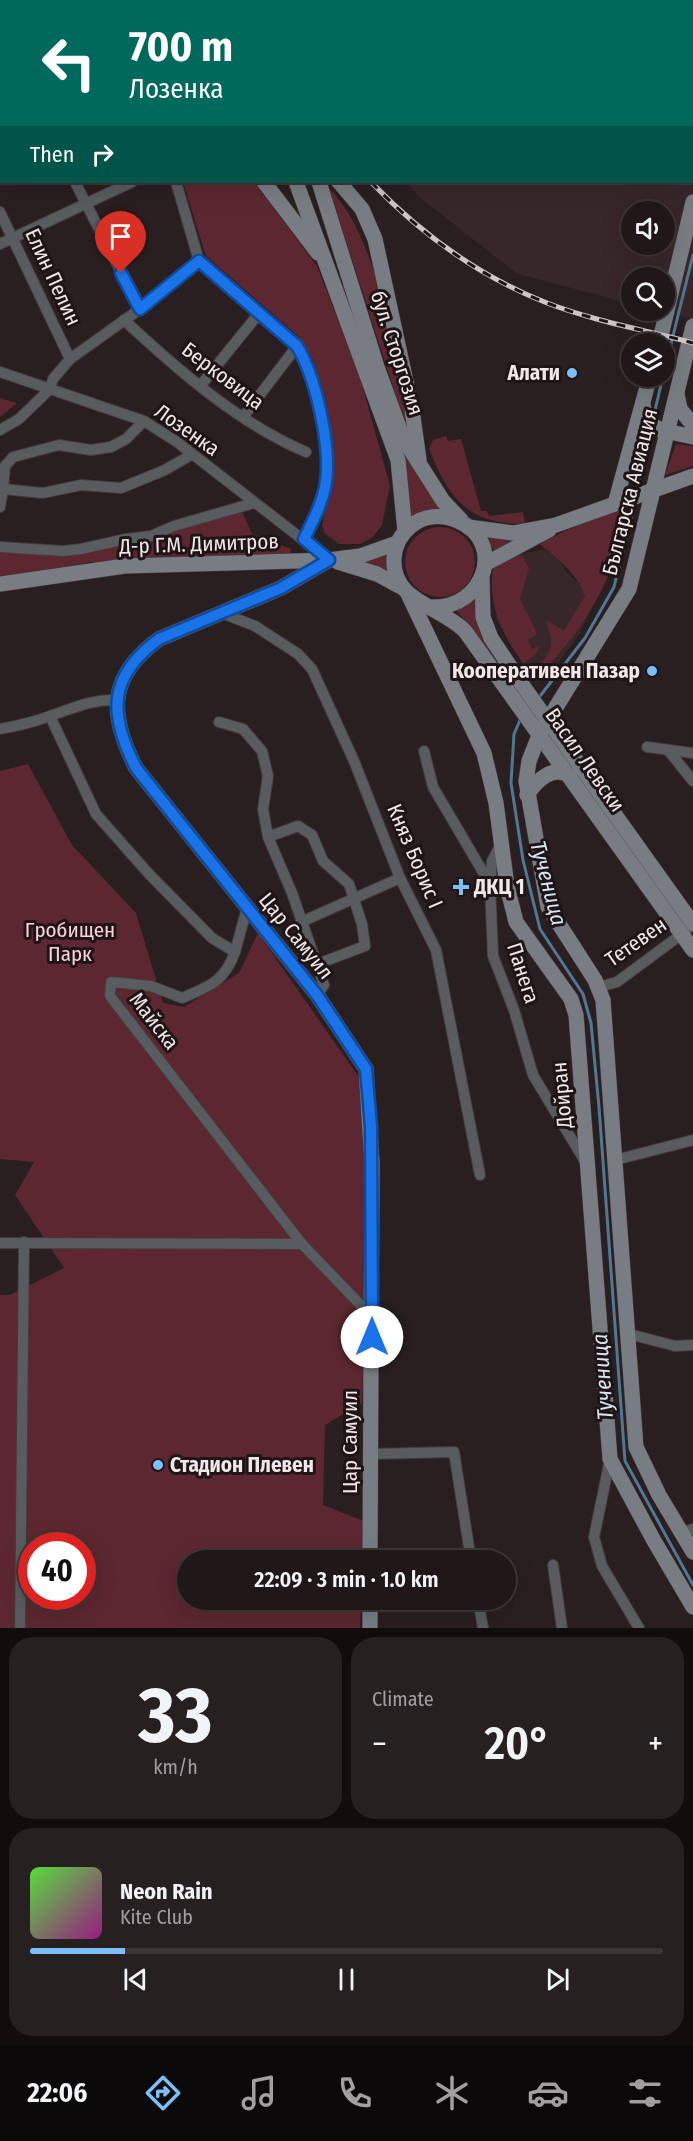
<!DOCTYPE html>
<meta charset="utf-8">
<style>
body{margin:0;font-family:"Fira Sans Condensed",sans-serif;background:#272021;color:#f1f3f6;height:100vh;display:flex;flex-direction:column;font-size:22px;white-space:nowrap}
*{box-sizing:border-box;margin:0}
p{font-size:20px;color:#a19fa2}
.icon{flex:none;width:33px;height:33px;fill:none;stroke:currentColor;stroke-width:2;stroke-linecap:round;stroke-linejoin:round}
.map{position:relative;height:1628px;overflow:hidden}
.side{display:flex;flex-direction:column;gap:9px;padding:9px;background:#110d0d;flex:1}
.side>*{flex:none}
.hud{position:absolute;left:0px;top:0px;width:693px;height:183px;box-shadow:0 6px 24px #0002,0 0 0 2px #3c3637;background:#00695c;color:#fff;overflow:hidden}
.fabs{position:absolute;left:621px;top:201px;display:grid;gap:12px}
.fabs a{display:grid;place-items:center;width:54px;height:54px;border-radius:50%;background:#1f1718;box-shadow:0 6px 24px #0002,0 0 0 2px #3c3637;font-size:30px}
.speed{position:absolute;left:18px;top:1532px;display:flex;gap:12px;font-size:30px;font-weight:700;text-align:center}
.speed>*{display:grid;place-content:center;width:78px;height:78px;border-radius:50%;background:#1f1718;box-shadow:0 6px 24px #0002,0 0 0 2px #3c3637;line-height:1}
.speed .limit{border:9px solid #d22;background:#fff;color:#111}
.pin{position:absolute;display:grid;place-items:center;width:51px;height:51px;color:#fff;margin:-62px -26px;border-radius:50% 50% 50% 0;rotate:-45deg;box-shadow:0 0 6px #0007}
.pin .icon{rotate:45deg}
.me{position:absolute;width:66px;margin:-33px;rotate:0deg;stroke-linejoin:round;filter:drop-shadow(0 0 4px #0008)}
.turn{display:flex;align-items:center;gap:21px;height:126px;padding:0 30px;font-size:27px}
.turn .icon{width:78px;height:78px;stroke-width:2.5}
.turn b{display:block;font-size:42px;line-height:51px}
.then{display:flex;align-items:center;height:57px;padding:0 30px;background:#0003;gap:12px;font-size:22px}
.big{font-size:45px;font-weight:600;line-height:1.1}
.side .tile{flex:1;display:flex;flex-direction:column;justify-content:center;gap:9px;min-width:0;padding:0 21px;border-radius:24px;background:#272021}
.side .dial{align-items:center;gap:0}
.dial b{font-size:78px;line-height:1}
.song{display:flex;align-items:center;gap:18px}
.cover{width:72px;height:72px;border-radius:9px;background:linear-gradient(135deg,hsl(110 70% 55%),hsl(310 70% 35%))}
.played{height:6px;border-radius:3px;background:linear-gradient(90deg,#7abff8 15%,#3c3637 15%)}
.keys{display:flex;justify-content:space-around;direction:ltr}
.heat{display:flex;justify-content:space-between;align-items:center;font-size:33px;direction:ltr}
.side .tiles{flex:1;display:grid;gap:9px;grid-template-columns:1fr 1fr}
.tile:last-child{grid-column:span 2}
.trip{position:absolute;left:177px;top:1550px;width:339px;height:60px;border-radius:30px;background:#1f1718;box-shadow:0 6px 24px #0002,0 0 0 2px #3c3637;font-weight:600;line-height:60px;text-align:center}
.tabs{display:flex;height:96px;justify-content:space-around;align-items:center;background:#0c090a;color:#a19fa2}
.tabs .icon{width:42px;height:42px}
.tabs .on{color:#7abff8}
.tabs b{font-size:27px;color:#f1f3f6}
.map>svg:first-child{display:block}
</style>
<div class="map">
<svg width="693" height="1628" viewBox="0 0 693 1628">
<rect width="100%" height="100%" fill="#291f20"/>
<!-- built -->
<g fill="#382729" fill-rule="evenodd">
<path d="M 313,0 L 693,0 L 693,319 L 659,311 L 664,310 L 664,278 L 632,278 L 631,304 L 516,273 L 418,196 L 407,182 L 692,182 L 692,2 ZM 632,212 L 664,212 L 664,244 L 632,244 Z"/>
<polygon points="545,549 559,560 567,573 585,590 593,604 580,633 552,671 535,683 497,621 492,573 495,565 516,555"/>
</g>
<!-- green -->
<g fill="#5c2730" fill-rule="evenodd">
<polygon points="183,182 254,182 317,266 360,377 390,486 382,525 372,538 360,544 339,544 325,534 322,525 330,488 331,444 323,398 313,360 297,335 206,256"/>
<path d="M 329,188 C 378,237 395,355 408,423 L 404,421 Z"/>
<polygon points="346,285 443,510 406,521 400,454 343,286"/>
<polygon points="0,398 17,403 0,417"/>
<path d="M 446,436 L 448,441 L 461,439 L 481,511 L 487,511 L 489,516 L 523,512 L 525,524 C 468,524 448,499 429,448 L 433,440 Z"/>
<polygon points="676,444 693,446 693,466 665,475"/>
<path d="M 622,509 C 620,524 620,541 615,556 C 603,599 567,651 533,680 L 529,672 C 541,664 552,655 551,638 C 550,631 546,627 547,620 L 564,631 L 585,596 C 578,575 557,557 539,544 L 569,529 Z"/>
<polygon points="242,511 252,534 291,549 289,558 91,562 0,579 0,545 73,553"/>
<circle cx="440" cy="562" r="35"/>
<polygon points="486,535 521,538 494,551"/>
<polygon points="388,551 388,578 356,561"/>
<path d="M 517,556 L 522,556 L 529,568 L 520,599 L 535,629 L 536,635 L 528,640 L 532,649 L 539,646 L 536,654 L 523,664 C 503,634 487,606 493,569 L 500,562 Z"/>
<polygon points="474,600 481,634 529,700 456,610"/>
<path d="M 28,764 L 72,845 L 136,913 L 163,1003 L 184,1007 L 239,973 L 258,933 L 361,1080 L 365,1160 L 366,1263 L 362,1403 L 325,1425 L 323,1505 L 364,1521 L 363,1560 L 188,1560 L 188,1599 L 361,1599 L 360,1628 L 0,1628 L 0,1295 L 10,1295 L 64,1268 L 15,1195 L 34,1162 L 0,1159 L 0,771 ZM 32,1545 L 82,1545 L 82,1596 L 32,1596 Z"/>
</g>
<g fill="none" stroke-linecap="round" stroke-linejoin="round">
<!-- stream -->
<g stroke="#4f7896" stroke-width="3">
<polyline points="664,372 693,255"/>
<polyline points="653,419 663,376"/>
<polyline points="637,490 651,429"/>
<polyline points="537,700 585,638 614,587 635,502"/>
<polyline points="521,718 514,734 511,783 523,860 540,929 583,994 591,1023 599,1107 625,1461 693,1585"/>
</g>
<!-- street casing -->
<g stroke="#453b3c" stroke-width="12">
<g id="street">
<polyline points="113,0 114,2"/>
<polyline points="568,0 569,2"/>
<polyline points="0,16 2,19"/>
<polyline points="0,129 2,129"/>
<polyline points="75,182 140,309"/>
<path d="M 176,182 L 199,261 L 297,346 C 316,378 331,445 326,482 C 323,502 313,521 304,539"/>
<polyline points="0,212 70,359"/>
<polyline points="0,244 132,182"/>
<path d="M 124,320 C 178,370 238,423 306,452"/>
<polyline points="0,372 144,421 177,442 329,560"/>
<polyline points="201,385 260,312"/>
<polyline points="243,417 297,346"/>
<polyline points="0,430 19,419 50,389 53,379 70,359 140,309 199,261"/>
<polyline points="3,489 5,466 13,457 59,445 91,450 111,447 126,439 144,421"/>
<polyline points="0,507 3,489 43,493 81,485 121,488 165,470 191,455"/>
<polyline points="0,547 63,551 81,549 126,539 151,536 174,526 254,503"/>
<polyline points="219,612 255,626 298,654 312,669 354,761 400,878 436,950 480,1175"/>
<path d="M 50,716 L 96,814 L 149,874 L 212,938 L 235,952 C 224,982 210,986 182,998 L 151,986 L 111,982 L 110,996 L 302,1244 L 372,1317"/>
<polyline points="219,722 243,729 262,751 268,776 263,809 268,837 292,893 324,985 317,995"/>
<path d="M 0,729 C 17,726 34,722 50,716 C 74,708 91,699 117,700"/>
<polyline points="647,747 693,753"/>
<polyline points="668,750 693,781"/>
<polyline points="424,751 433,787 490,884 493,956 514,1010 533,1075 586,1163"/>
<polyline points="268,837 298,826 312,835 323,861 349,884 362,924 365,946 315,965"/>
<polyline points="490,884 492,861 502,842"/>
<polyline points="301,922 400,878"/>
<polyline points="235,952 247,908"/>
<polyline points="599,987 617,982 686,931"/>
<polyline points="615,1160 693,1140"/>
<polyline points="0,1243 302,1244"/>
<polyline points="629,1334 675,1346 693,1345"/>
<polyline points="370,1454 454,1452 471,1560"/>
<polyline points="610,1459 594,1537 602,1566 639,1628"/>
<polyline points="682,1533 693,1529"/>
<polyline points="553,1565 562,1628"/>
<polyline points="478,1599 483,1628"/>
<polyline points="20,1628 24,1242"/>
</g>
</g>
<!-- secondary casing -->
<g stroke="#453b3c" stroke-width="16">
<g id="secondary">
<polyline points="200,0 200,2"/>
<polyline points="216,0 217,2"/>
<polyline points="241,0 241,2"/>
<polyline points="261,0 262,2"/>
<polyline points="264,182 318,253"/>
<polyline points="296,182 398,460 405,531"/>
<polyline points="319,182 377,367 403,438 443,501 461,520"/>
<polyline points="339,182 362,209 375,239 412,409 419,460"/>
<polyline points="693,326 629,589 540,733 529,761 526,781 548,907 595,980 603,1000 636,1447 659,1495 693,1552"/>
<polyline points="659,344 693,202"/>
<polyline points="677,394 680,409 693,425"/>
<polyline points="643,405 647,422 661,430 693,437"/>
<polyline points="615,504 650,376"/>
<polyline points="468,527 513,533 556,525 693,476"/>
<path d="M 329,560 L 281,588 L 159,639 C 107,677 109,715 136,768 L 317,995 L 366,1069 L 372,1163 L 370,1560"/>
<polyline points="338,562 377,574 401,587"/>
<polyline points="485,564 549,530"/>
<polyline points="482,577 483,617 491,638 523,686 693,924"/>
<polyline points="0,584 125,566 329,560 360,556 397,543"/>
<polyline points="409,596 484,753 496,803 507,886 516,922 571,999 576,1015 610,1459 653,1539 693,1607"/>
<path d="M 431,607 C 486,609 506,541 458,521 C 442,514 424,515 411,526 C 401,534 395,545 394,558 C 391,601 440,606 465,631 L 693,950"/>
<path d="M 527,795 C 536,781 553,764 570,776"/>
<polyline points="370,1628 370,1599"/>
</g>
</g>
<!-- street -->
<use href="#street" stroke="#585c5f" stroke-width="10"/>
<!-- secondary -->
<use href="#secondary" stroke="#777d82" stroke-width="15"/>
<!-- rail casing -->
<g stroke="#cdc5c6" stroke-width="5">
<g id="rail">
<polyline points="287,0 287,2"/>
<path d="M 371,182 C 422,235 478,276 547,303 C 594,321 645,330 693,343"/>
</g>
</g>
<!-- rail -->
<use href="#rail" stroke="#1f1516" stroke-width="3" stroke-dasharray="9" stroke-linecap="butt"/>
</g>
<g fill="none" stroke-linecap="round" stroke-linejoin="round">
<!-- route casing -->
<g stroke="#114b97" stroke-width="15">
<path id="route" d="M 121,273 L 140,309 L 199,261 L 297,346 C 316,378 331,445 326,482 C 323,502 313,521 304,539 L 329,560 L 281,588 L 159,639 C 107,677 109,715 136,768 L 317,995 L 366,1069 L 371,1126 L 372,1337"/>
</g>
<!-- route -->
<use href="#route" stroke="#1a73e8" stroke-width="10"/>
</g>
<!-- markers -->
<g fill="#7abff8" stroke="#1f1516" stroke-width="2">
<circle cx="572" cy="373" r="6"/>
<circle cx="652" cy="671" r="6"/>
<path d="M458 878h6v6h6v6h-6v6h-6v-6h-6v-6h6z"/>
<circle cx="158" cy="1465" r="6"/>
</g>
<g text-anchor="middle" stroke-width="6" stroke-linejoin="round" paint-order="stroke">
<!-- street labels -->
<g font-size="21" fill="#efe7e8" stroke="#1f1516">
<text transform="translate(53 277) rotate(65)" y="7">Елин Пелин</text>
<text transform="translate(397 353) rotate(72)" y="7">бул. Сторгозия</text>
<text transform="translate(223 376) rotate(37)" y="7">Берковица</text>
<text transform="translate(187 430) rotate(35)" y="7">Лозенка</text>
<text transform="translate(630 492) rotate(-76)" y="7">Българска Авиация</text>
<text transform="translate(199 544) rotate(-2)" y="7">Д-р Г.М. Димитров</text>
<text transform="translate(585 760) rotate(55)" y="7">Васил Левски</text>
<text transform="translate(415 856) rotate(67)" y="7">Княз Борис I</text>
<text transform="translate(296 936) rotate(51)" y="7">Цар Самуил</text>
<text transform="translate(636 942) rotate(-35)" y="7">Тетевен</text>
<text transform="translate(523 973) rotate(72)" y="7">Панега</text>
<text transform="translate(154 1021) rotate(52)" y="7">Майска</text>
<text transform="translate(562 1095) rotate(-95)" y="7">Дойран</text>
<text transform="translate(350 1442) rotate(-90)" y="7">Цар Самуил</text>
</g>
<!-- poi labels -->
<g font-size="21" font-weight="bold" fill="#efe7e8" stroke="#1f1516" text-anchor="end">
<text x="560" y="380">Алати</text>
<text x="640" y="678">Кооперативен Пазар</text>
<text x="474" y="894" text-anchor="start">ДКЦ 1</text>
<text x="170" y="1472" text-anchor="start">Стадион Плевен</text>
</g>
<!-- park labels -->
<g font-size="21" fill="#fdd2d6" stroke="#1f1516">
<text x="70" y="937">Гробищен<tspan x="70" dy="24">Парк</tspan></text>
</g>
<!-- water labels -->
<g font-size="22" font-style="italic" fill="#d7e6f3" stroke="#1f1516">
<text transform="translate(549 883) rotate(75)" y="8">Тученица</text>
<text transform="translate(602 1377) rotate(-94)" y="8">Тученица</text>
</g>
</g>
</svg>
<div class="fabs">
<a><svg class="icon" aria-label="sound" viewBox="0 0 24 24"><path d="M4 9h4l5-4v14l-5-4H4zM17 9q2 3 0 6"/></svg></a>
<a><svg class="icon" aria-label="search" viewBox="0 0 24 24"><circle cx="10" cy="10" r="6"/><path d="M15 15l6 6"/></svg></a>
<a><svg class="icon" aria-label="layers" viewBox="0 0 24 24"><path d="M12 4l9 5-9 5-9-5zM3 14l9 5 9-5"/></svg></a>
</div>
<div class="speed"><div class="limit">40</div></div>
<div class="pin" style="left:121px;top:273px;background:#d93025"><svg class="icon" aria-label="arrive" viewBox="0 0 24 24"><path d="M6 21V4h12l-3 4 3 4H6"/></svg></div>
<svg class="me" style="left:372px;top:1337px" viewBox="-20 -20 40 40"><circle r="19" fill="#fff"/><path d="M0-13L10 11 0 6-10 11z" fill="#1a73e8"/></svg>
<div class="trip">22:09 · 3 min · 1.0 km</div>
<div class="hud">
<div class="turn"><svg class="icon" aria-label="left" viewBox="0 0 24 24"><path d="M17 20v-9H6M10 6l-5 5 5 5"/></svg><div><b>700 m</b>Лозенка</div></div>
<div class="then">Then<svg class="icon" aria-label="right" viewBox="0 0 24 24"><path d="M7 20v-9h11M14 6l5 5-5 5"/></svg></div>
</div>
</div>
<section class="side">
<div class="tiles">
<div class="tile dial"><b>33</b><p>km/h</p></div>
<div class="tile"><p>Climate</p>
<div class="heat"><a>−</a><b class="big">20°</b><a>+</a></div>
</div>
<div class="tile">
<div class="song"><i class="cover"></i><div><b>Neon Rain</b><p>Kite Club</p></div></div>
<div class="played"></div>
<div class="keys"><svg class="icon" aria-label="previous" viewBox="0 0 24 24"><path d="M18 5L8 12l10 7zM5 5v14"/></svg><svg class="icon" aria-label="pause" viewBox="0 0 24 24"><path d="M8 5v14M16 5v14"/></svg><svg class="icon" aria-label="next" viewBox="0 0 24 24"><path d="M6 5l10 7-10 7zM19 5v14"/></svg></div>
</div>
</div>
</section>
<nav class="tabs">
<b>22:06</b>
<svg class="icon on" aria-label="directions" viewBox="0 0 24 24"><path d="M12 3l9 9-9 9-9-9zM9 14v-3h6M13 9l2 2-2 2"/></svg>
<svg class="icon" aria-label="music" viewBox="0 0 24 24"><path d="M9 18V5l10-2v13"/><circle cx="6" cy="18" r="3"/><circle cx="16" cy="16" r="3"/></svg>
<svg class="icon" aria-label="phone" viewBox="0 0 24 24"><path d="M5 4h4l2 5-3 2q2 4 5 5l2-3 5 2v4C11 20 4 13 5 4z"/></svg>
<svg class="icon" aria-label="climate" viewBox="0 0 24 24"><path d="M12 3v18M4 7l16 10M4 17L20 7"/></svg>
<svg class="icon" aria-label="car" viewBox="0 0 24 24"><path d="M5 17H2v-5l4-1 3-4h7l3 4 3 1v5h-3M9 17h6M6 11h13"/><circle cx="7" cy="17" r="2"/><circle cx="17" cy="17" r="2"/></svg>
<svg class="icon" aria-label="filters" viewBox="0 0 24 24"><path d="M4 7h16M4 17h16"/><circle cx="9" cy="7" r="2"/><circle cx="15" cy="17" r="2"/></svg>
</nav>
